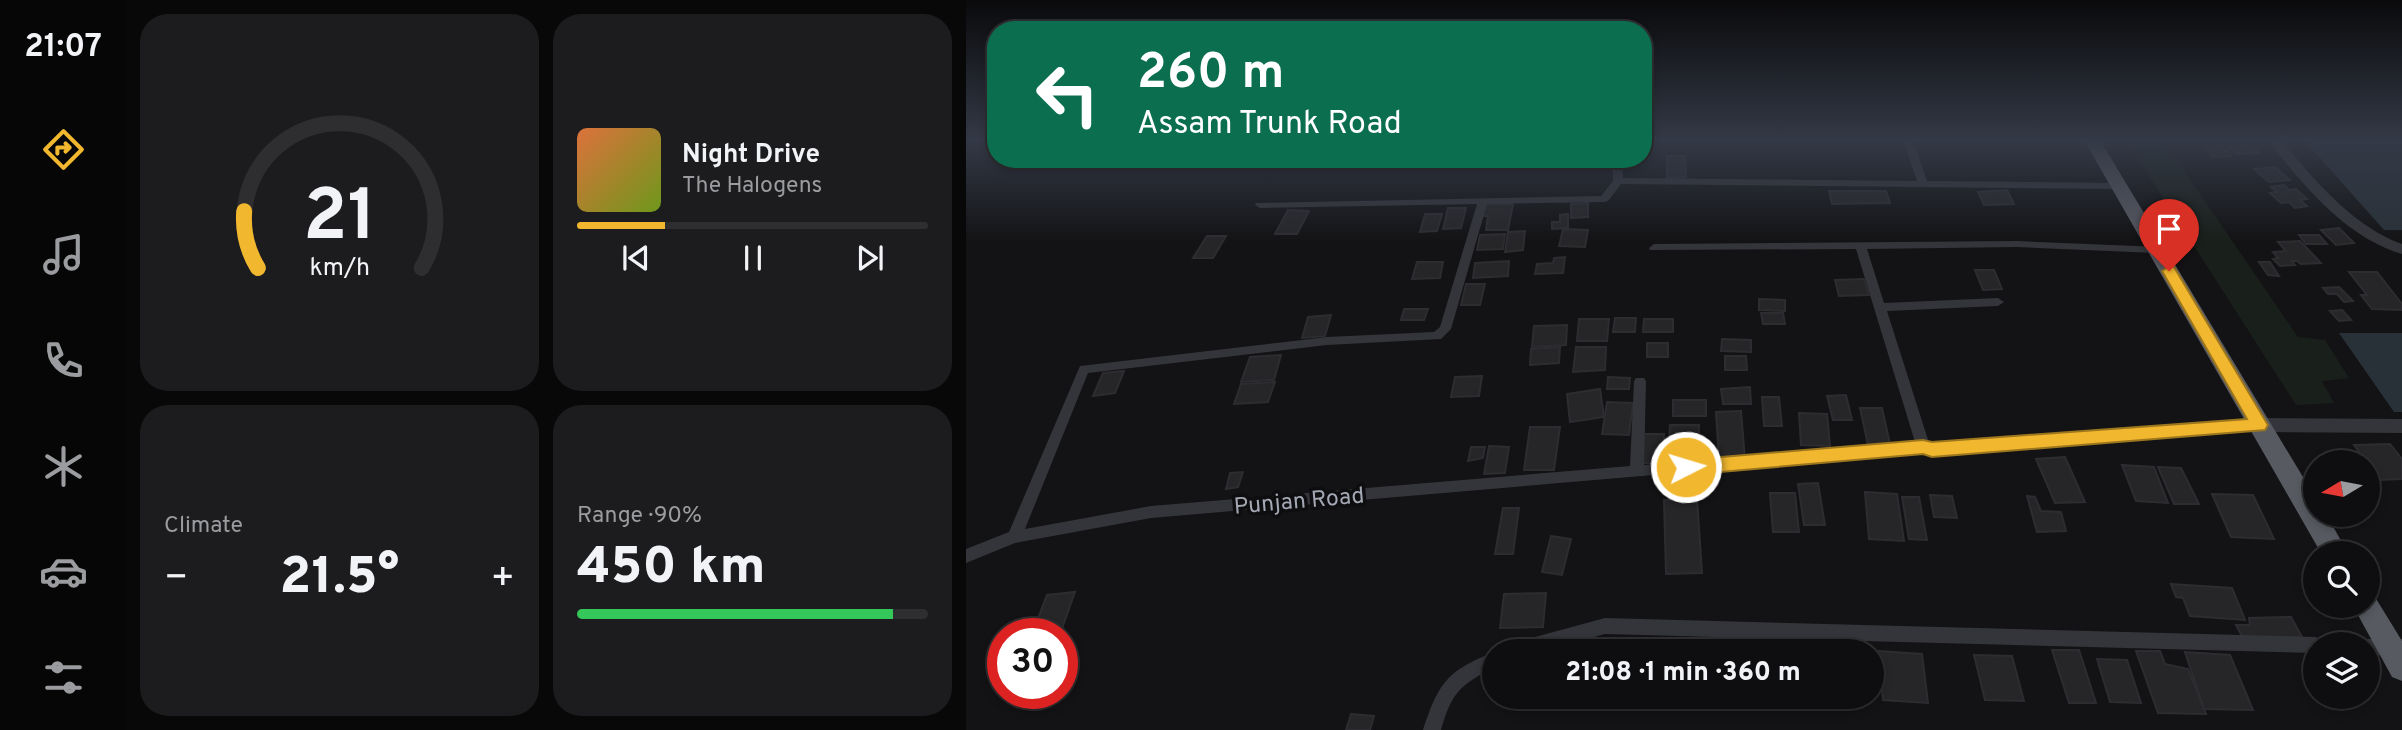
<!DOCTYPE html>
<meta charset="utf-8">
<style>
body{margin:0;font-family:Overpass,sans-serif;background:#1c1c1e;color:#f1f3f6;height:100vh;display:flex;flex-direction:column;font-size:26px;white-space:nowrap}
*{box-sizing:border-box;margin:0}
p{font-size:23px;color:#9b9c9f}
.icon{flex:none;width:38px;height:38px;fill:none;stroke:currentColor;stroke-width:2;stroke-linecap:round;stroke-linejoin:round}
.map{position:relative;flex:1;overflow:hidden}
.panel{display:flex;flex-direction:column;gap:14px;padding:14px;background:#080809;width:840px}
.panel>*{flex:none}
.hud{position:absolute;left:21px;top:21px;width:665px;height:147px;border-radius:28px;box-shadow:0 4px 10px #0003,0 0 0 2px #2e2e30;background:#0b6e4f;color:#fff;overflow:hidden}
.needle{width:46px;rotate:260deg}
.fabs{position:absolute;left:1337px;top:450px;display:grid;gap:14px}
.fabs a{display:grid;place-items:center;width:77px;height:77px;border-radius:50%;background:#0e0e10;box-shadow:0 4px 10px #0003,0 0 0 2px #2e2e30;font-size:35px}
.speed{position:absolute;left:21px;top:618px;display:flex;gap:14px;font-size:35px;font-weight:700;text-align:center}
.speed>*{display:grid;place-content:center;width:91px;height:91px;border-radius:50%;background:#0e0e10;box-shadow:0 4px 10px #0003,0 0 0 2px #2e2e30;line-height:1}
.speed .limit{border:10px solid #d22;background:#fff;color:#111}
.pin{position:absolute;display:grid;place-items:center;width:60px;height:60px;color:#fff;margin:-72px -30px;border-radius:50% 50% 50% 0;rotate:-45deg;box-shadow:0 0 7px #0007}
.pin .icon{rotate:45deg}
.me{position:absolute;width:77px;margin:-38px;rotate:85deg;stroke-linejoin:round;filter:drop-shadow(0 0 5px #0008)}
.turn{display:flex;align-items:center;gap:24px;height:147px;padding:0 35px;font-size:32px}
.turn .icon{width:91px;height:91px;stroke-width:2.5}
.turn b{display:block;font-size:49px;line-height:60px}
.big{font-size:52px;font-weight:800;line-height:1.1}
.panel .widget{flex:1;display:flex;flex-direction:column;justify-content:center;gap:10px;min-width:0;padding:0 24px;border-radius:28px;background:#1c1c1e}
.panel .dial{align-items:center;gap:0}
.dial svg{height:182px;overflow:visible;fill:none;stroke:#2e2e30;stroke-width:7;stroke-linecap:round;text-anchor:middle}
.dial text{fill:#f1f3f6;stroke:none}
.song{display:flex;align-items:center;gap:21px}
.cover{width:84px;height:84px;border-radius:10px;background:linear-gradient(135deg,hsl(20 70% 55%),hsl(80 70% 35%))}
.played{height:7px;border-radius:4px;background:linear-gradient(90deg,#f1b72e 25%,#2e2e30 25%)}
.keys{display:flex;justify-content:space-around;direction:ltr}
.heat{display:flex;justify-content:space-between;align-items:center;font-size:38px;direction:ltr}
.charge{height:10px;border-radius:5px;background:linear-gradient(90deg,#34c759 90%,#2e2e30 0)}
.panel .tiles{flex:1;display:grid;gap:14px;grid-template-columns:repeat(2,1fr)}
.trip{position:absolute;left:516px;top:639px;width:402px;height:70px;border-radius:35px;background:#0e0e10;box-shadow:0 4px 10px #0003,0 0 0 2px #2e2e30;font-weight:800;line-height:70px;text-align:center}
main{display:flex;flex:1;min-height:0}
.menu{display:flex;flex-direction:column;width:126px;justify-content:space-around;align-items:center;background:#060606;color:#9b9c9f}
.menu .icon{width:49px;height:49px}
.menu .current{color:#f1b72e}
.menu b{font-size:32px;color:#f1f3f6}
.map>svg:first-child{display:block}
</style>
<main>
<nav class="menu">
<b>21:07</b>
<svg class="icon current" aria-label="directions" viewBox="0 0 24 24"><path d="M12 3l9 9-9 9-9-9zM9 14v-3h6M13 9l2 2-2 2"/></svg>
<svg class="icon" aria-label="music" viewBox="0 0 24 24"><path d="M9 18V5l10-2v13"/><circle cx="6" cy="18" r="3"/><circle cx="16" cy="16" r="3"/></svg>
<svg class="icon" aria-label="phone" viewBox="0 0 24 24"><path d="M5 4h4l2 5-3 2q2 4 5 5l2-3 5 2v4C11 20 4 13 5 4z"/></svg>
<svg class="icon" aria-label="climate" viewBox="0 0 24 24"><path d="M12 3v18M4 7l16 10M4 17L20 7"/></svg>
<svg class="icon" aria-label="car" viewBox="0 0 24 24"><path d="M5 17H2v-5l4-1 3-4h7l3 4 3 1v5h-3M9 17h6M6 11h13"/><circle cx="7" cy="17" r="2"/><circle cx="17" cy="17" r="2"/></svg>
<svg class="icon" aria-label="filters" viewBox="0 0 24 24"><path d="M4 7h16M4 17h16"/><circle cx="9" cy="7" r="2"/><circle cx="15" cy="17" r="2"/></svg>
</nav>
<section class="panel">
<div class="tiles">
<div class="widget dial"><svg viewBox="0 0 100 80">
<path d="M14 69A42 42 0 1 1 86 69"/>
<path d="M14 69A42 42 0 0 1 8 44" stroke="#f1b72e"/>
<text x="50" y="56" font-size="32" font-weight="700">21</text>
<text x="50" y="72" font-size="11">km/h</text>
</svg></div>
<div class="widget">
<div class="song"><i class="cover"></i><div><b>Night Drive</b><p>The Halogens</p></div></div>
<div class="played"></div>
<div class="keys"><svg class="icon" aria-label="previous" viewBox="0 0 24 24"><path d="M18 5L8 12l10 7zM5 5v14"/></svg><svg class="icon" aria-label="pause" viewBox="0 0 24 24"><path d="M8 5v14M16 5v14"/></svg><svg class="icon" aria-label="next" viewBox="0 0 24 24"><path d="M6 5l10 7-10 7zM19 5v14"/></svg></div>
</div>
<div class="widget"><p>Climate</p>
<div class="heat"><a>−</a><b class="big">21.5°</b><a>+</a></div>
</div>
<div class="widget"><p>Range · 90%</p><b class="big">450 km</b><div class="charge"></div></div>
</div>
</section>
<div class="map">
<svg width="1436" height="730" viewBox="0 0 1436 730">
<rect width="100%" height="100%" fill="#131315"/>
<!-- green -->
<polygon fill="#191f1a" points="1160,140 1197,140 1332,337 1359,340 1383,378 1356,381 1368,403 1330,405"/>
<!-- water -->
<g fill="#293138">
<polygon points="1338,140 1436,140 1436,230 1418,230"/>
<polygon points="1373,333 1436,333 1436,412 1428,412"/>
</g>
<!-- building -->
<g fill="#262629" stroke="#2d2d31" stroke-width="2">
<polygon points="1257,146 1265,156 1247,157 1238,147"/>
<polygon points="1287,146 1293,153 1270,154 1263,147"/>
<polygon points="701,156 719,156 720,177 701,178"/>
<polygon points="1309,167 1324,180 1303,182 1288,169"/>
<polygon points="1318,185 1323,190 1330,189 1341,199 1334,200 1341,206 1329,208 1323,202 1315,203 1304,193 1311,192 1305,187"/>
<polygon points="1041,190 1048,204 1018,205 1012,192"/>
<polygon points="863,191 920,191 924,203 866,204"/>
<polygon points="622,203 622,217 605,218 605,204"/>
<polygon points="519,204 547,204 542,230 520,230 522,216 517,216"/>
<polygon points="482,208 500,208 495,228 477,229"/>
<polygon points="322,210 343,211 331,234 309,234"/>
<polygon points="459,214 476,214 471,231 454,232"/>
<polygon points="602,214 602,228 586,229 586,222 594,222 594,215"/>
<polygon points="1373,228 1388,243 1370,245 1355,230"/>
<polygon points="597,229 622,230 619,247 593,246"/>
<polygon points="559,231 557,250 539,252 542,232"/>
<polygon points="539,234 537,249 511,250 514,235"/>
<polygon points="1333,235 1353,235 1361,244 1340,244"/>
<polygon points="241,236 260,236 247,258 227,258"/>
<polygon points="1334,241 1355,263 1335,264 1331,261 1326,261 1329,265 1314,266 1307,259 1312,258 1307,252 1320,251 1312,242"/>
<polygon points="599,257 597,273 569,274 571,264 587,263 588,258"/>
<polygon points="543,261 542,276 507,278 509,263"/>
<polygon points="451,262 477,262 474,278 446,279"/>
<polygon points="1293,262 1304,262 1313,276 1302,275"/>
<polygon points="1009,270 1028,270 1036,289 1017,290"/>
<polygon points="1383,272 1411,272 1436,304 1436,310 1406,309 1395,295 1401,295"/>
<polygon points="898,279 903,295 873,296 869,280"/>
<polygon points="500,284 519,284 514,305 495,305"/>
<polygon points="1373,287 1387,301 1378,302 1371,294 1362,294 1357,288"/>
<polygon points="793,299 819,300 819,311 793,310"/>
<polygon points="438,309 462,309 458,320 435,320"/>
<polygon points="1376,310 1385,320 1373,321 1364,311"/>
<polygon points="795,313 817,313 819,324 797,324"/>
<polygon points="365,315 359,336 336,338 342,317"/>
<polygon points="649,318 670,318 669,332 647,332"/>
<polygon points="613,319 643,319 641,341 611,341"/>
<polygon points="678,319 707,319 707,332 677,332"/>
<polygon points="601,325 600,345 566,347 568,326"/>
<polygon points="756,339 785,340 785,352 755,351"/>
<rect x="681" y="343" width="21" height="14"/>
<polygon points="594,347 593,363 564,365 565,349"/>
<polygon points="610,347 640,347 639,370 607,372"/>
<polygon points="315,355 308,380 275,382 284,357"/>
<polygon points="759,356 780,356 781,370 759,370"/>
<polygon points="158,371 149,393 127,396 137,373"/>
<polygon points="516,376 513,396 485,397 489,377"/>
<polygon points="642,377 664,378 663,389 641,389"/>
<polygon points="309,382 302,402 268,404 275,384"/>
<polygon points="784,387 785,404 757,404 755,389"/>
<polygon points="634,389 638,417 604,422 601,394"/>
<polygon points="880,395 886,420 867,420 861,396"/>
<polygon points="796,397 813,397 816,426 798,426"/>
<rect x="707" y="400" width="33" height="16"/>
<polygon points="641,402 667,403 663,435 636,434"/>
<polygon points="894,408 916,408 924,444 902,445"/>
<polygon points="775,411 779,460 753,460 750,412"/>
<polygon points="833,413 861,414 864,446 835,445"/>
<polygon points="704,425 733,425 732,459 702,460"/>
<polygon points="564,427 594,427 588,470 558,470"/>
<polygon points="676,434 698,434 698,463 675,463"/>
<polygon points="1424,444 1436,459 1436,479 1413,480 1388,445"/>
<polygon points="523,446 543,447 539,473 518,474"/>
<polygon points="505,447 519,447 517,458 502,461"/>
<polygon points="1099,457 1119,502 1089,503 1070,459"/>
<polygon points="1156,465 1188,467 1202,503 1170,501"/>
<polygon points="1192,467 1215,468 1233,504 1208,504"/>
<polygon points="277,472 272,487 260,489 264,473"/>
<polygon points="852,483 859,525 838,525 832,484"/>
<polygon points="899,492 931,494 938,541 903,539"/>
<polygon points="804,493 829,493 833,532 807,532"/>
<polygon points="1246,494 1287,495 1308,539 1265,537"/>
<polygon points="964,495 986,496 991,518 968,517"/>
<polygon points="1061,496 1069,497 1075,511 1095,512 1100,531 1071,532"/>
<polygon points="936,497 953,497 961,540 943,539"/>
<polygon points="731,499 736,573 700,574 698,500"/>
<polygon points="537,508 553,508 547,554 529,554"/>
<polygon points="585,536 605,539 596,575 576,572"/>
<polygon points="1205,584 1266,588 1279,620 1224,616 1217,598 1210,597"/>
<polygon points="109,592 94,634 66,634 81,595"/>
<polygon points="580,593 577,627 534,628 538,594"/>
<polygon points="1325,617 1336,637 1277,638 1270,625 1284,625 1283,618"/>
<polygon points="714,639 715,651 684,651 685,640"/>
<polygon points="1086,650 1113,650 1130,703 1103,703"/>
<polygon points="912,651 956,654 962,703 917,700"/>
<polygon points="1170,651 1194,651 1199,664 1222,669 1240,714 1192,713"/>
<polygon points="1219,652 1264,655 1287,710 1238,709"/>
<polygon points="1008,655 1046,656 1058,701 1019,700"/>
<polygon points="1131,659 1161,660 1175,703 1144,702"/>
<polygon points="385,714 408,716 404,730 380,730"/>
</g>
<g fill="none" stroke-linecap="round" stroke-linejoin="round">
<!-- minor -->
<g fill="#34353a" fill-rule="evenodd">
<polygon points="937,140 947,140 961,181 1153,183 1158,186 1153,189 655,184 642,201 638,202 521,204 485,329 475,339 361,345 122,373 59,529 185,506 664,466 668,381 670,378 678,378 680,381 678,465 949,442 890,249 684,250 683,248 688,244 1051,241 1194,247 1195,249 1194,251 1190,253 1051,247 901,249 918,303 1032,298 1038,302 1032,306 921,311 963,443 1293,420 1298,421 1300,425 1298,429 966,456 957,452 185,518 49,543 0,563 0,549 43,532 114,366 361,337 468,332 474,327 511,204 294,208 289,205 290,203 635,196 647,181 646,159 656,159 657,178 951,181"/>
<polygon points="639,618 1349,637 1355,639 1357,644 1349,644 1349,653 639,634 576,651 539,651 541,645 547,643"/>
<polygon points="1402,639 1436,639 1436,655 1402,655 1402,644 1395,644"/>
<path d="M 528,652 L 528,668 C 494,684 485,694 475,730 L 457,730 C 473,682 481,671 528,652 Z"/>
</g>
<!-- tertiary -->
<g fill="#34353a" fill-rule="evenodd">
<path d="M 1302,140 L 1315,140 C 1349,180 1385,225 1436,244 L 1436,254 C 1380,238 1336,184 1302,140 Z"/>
<polygon points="1293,418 1436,419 1436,433 1293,432 1287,430 1285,425 1287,420"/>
</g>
<!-- trunk -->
<g fill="#585a62" fill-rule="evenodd">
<polygon points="1118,140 1134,140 1349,497 1349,514 1360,514 1382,553 1355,553"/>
<polygon points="1402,594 1409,597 1436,641 1436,681 1426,677 1387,606 1402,606"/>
</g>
</g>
<!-- sky -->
<linearGradient id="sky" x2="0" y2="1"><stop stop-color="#0a0a0c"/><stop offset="0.58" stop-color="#333946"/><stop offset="1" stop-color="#333946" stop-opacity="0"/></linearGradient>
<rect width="1436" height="242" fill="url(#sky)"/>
<!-- route -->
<polygon fill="#f1b72e" stroke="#9d771e" stroke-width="2" points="1203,266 1208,267 1299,420 1302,425 1299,430 966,457 957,454 720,475 712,467 720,460 957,440 966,442 1281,419 1196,271"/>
<g text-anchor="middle" stroke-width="7" stroke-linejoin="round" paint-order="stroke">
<!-- street labels -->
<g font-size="23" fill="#a5a9b5" stroke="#0e0e10">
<text transform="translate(333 500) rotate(-5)" y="8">Punjan Road</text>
</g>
</g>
</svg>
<div class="fabs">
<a><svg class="needle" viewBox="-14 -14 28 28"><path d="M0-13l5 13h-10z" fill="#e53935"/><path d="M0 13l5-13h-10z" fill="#9b9c9f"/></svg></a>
<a><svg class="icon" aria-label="search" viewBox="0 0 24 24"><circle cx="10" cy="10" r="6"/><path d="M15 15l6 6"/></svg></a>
<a><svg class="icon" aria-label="layers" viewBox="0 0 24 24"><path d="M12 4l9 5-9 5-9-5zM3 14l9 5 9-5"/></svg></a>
</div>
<div class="speed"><div class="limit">30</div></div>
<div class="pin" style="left:1203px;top:271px;background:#d93025"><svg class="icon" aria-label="arrive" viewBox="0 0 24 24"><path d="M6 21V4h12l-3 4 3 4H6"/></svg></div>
<svg class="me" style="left:720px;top:467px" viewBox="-20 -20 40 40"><circle r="17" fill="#f1b72e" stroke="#fff" stroke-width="3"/><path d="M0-11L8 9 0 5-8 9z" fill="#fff"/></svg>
<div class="trip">21:08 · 1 min · 360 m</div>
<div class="hud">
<div class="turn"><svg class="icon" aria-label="left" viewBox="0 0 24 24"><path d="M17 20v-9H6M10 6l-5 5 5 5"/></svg><div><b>260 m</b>Assam Trunk Road</div></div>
</div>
</div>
</main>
